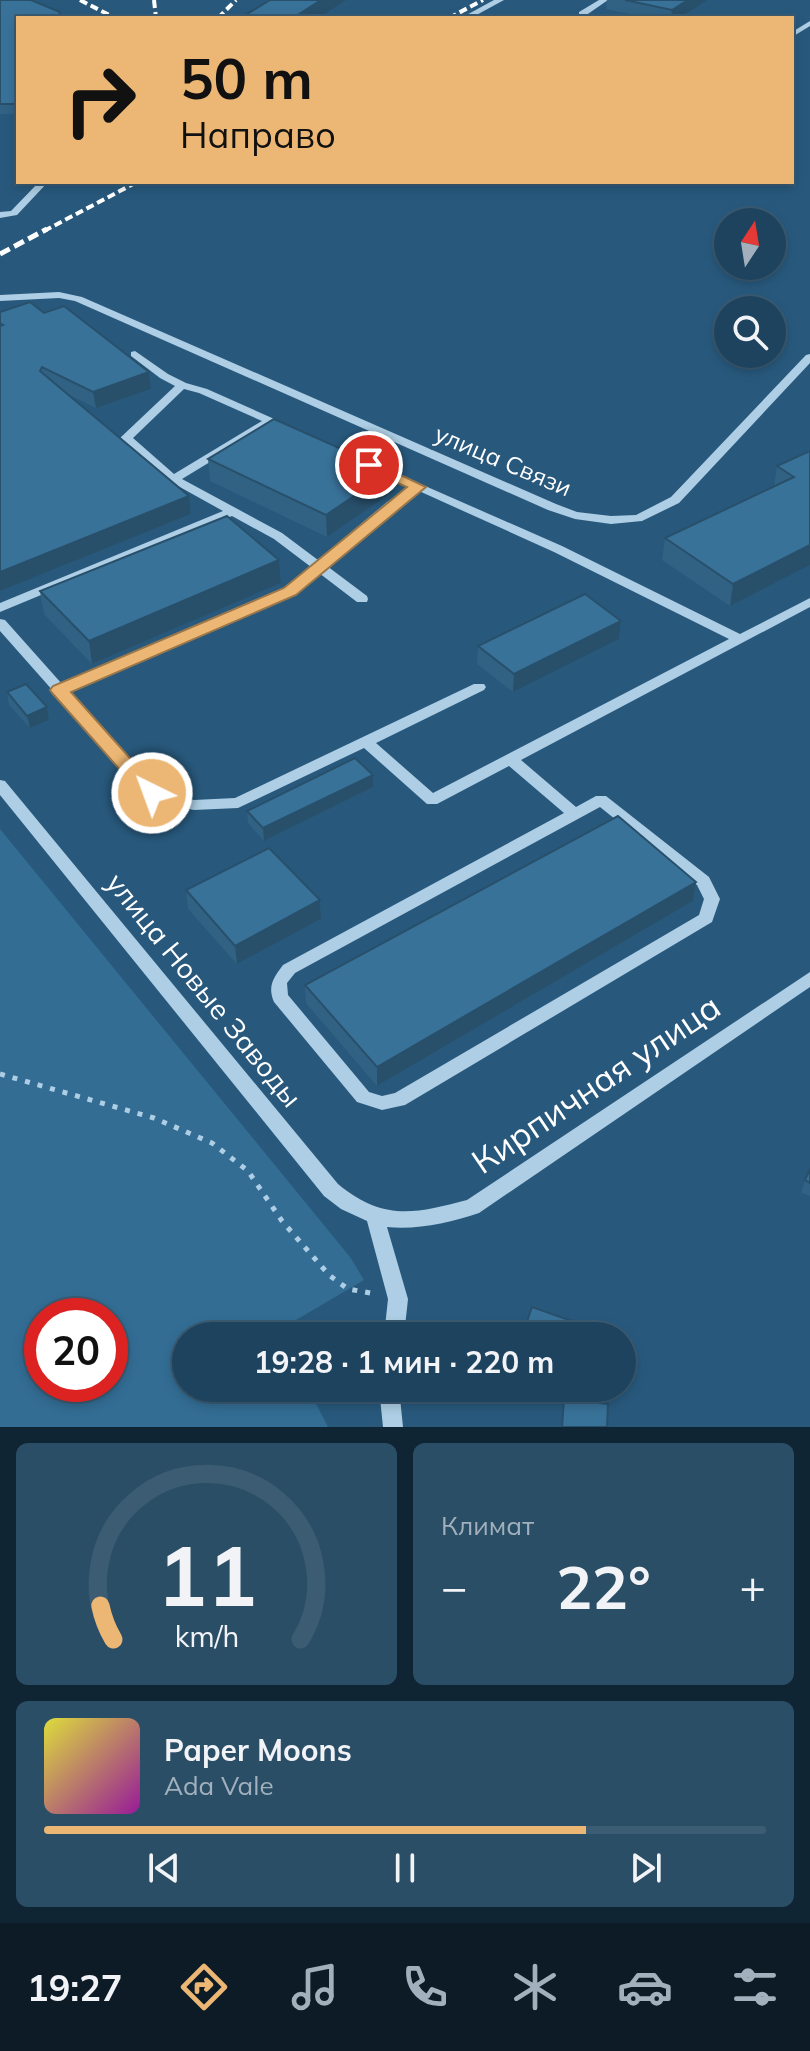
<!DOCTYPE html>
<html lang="ru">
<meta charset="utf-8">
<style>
body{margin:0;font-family:Mulish,sans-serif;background:#2b4e67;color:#f1f3f6;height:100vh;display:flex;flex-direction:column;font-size:30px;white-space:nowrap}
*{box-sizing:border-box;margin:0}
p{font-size:26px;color:#a1b0bc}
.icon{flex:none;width:44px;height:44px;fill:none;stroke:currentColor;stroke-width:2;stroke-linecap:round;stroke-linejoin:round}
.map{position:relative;height:1427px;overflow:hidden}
.panel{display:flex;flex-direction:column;gap:16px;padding:16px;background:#102534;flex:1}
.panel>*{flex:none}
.top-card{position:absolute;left:16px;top:16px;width:778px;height:168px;border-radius:0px;box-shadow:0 4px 12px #0003,0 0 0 2px #3c5c73;background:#ecb774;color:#111;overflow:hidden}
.needle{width:52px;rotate:12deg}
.tools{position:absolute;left:714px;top:208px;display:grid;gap:16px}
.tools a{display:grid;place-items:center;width:72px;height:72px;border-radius:50%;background:#1e435e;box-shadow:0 4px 12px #0003,0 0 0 2px #3c5c73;font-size:40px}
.speed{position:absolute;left:24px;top:1298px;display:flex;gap:16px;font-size:40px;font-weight:700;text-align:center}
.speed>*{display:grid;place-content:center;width:104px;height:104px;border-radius:50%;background:#1e435e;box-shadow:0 4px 12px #0003,0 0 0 2px #3c5c73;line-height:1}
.speed .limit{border:12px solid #d22;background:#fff;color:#111}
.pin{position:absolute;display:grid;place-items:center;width:68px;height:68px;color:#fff;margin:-34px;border:4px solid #fff;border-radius:50%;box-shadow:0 2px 8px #0007}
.me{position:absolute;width:88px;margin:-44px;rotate:318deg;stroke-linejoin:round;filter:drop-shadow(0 0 6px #0008)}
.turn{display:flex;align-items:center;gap:28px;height:168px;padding:0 32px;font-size:36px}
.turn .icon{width:104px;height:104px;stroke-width:2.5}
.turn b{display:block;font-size:56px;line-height:68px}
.big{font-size:60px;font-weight:700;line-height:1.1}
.panel .widget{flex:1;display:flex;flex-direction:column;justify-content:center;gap:12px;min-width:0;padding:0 28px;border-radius:12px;background:#2b4e67}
.panel .dial{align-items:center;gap:0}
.dial svg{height:208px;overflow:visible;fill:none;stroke:#3c5c73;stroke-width:7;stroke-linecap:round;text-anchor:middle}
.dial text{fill:#f1f3f6;stroke:none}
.song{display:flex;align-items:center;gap:24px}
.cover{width:96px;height:96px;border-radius:12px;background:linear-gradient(135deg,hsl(60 70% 55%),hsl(300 70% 35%))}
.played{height:8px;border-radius:4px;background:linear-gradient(90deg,#ecb774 75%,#3c5c73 75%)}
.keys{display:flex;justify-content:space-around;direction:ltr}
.heat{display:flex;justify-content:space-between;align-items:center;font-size:44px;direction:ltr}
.panel .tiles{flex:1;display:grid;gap:16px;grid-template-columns:1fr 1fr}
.widget:last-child{grid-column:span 2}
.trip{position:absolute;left:172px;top:1322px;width:464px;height:80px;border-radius:40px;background:#1e435e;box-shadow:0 4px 12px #0003,0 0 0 2px #3c5c73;font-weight:700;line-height:80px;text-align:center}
.tab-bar{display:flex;height:128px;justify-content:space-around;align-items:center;background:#0c1b26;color:#a1b0bc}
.tab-bar .icon{width:56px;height:56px}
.tab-bar .selected{color:#ecb774}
.tab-bar b{font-size:36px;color:#f1f3f6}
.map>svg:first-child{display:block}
</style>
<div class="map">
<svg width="810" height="1427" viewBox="0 0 810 1427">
<rect width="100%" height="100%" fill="#28597d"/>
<!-- green -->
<path fill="#336d94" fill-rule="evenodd" d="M 0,829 L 350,1257 L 364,1280 L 279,1330 L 281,1336 L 186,1336 L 186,1388 L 308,1388 L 328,1427 L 0,1427 ZM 42,1316 L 110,1316 L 110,1384 L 42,1384 Z"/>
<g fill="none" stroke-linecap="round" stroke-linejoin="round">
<!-- path -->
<polyline stroke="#adcee4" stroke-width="5" stroke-dasharray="5 8" stroke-linecap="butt" points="0,1074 154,1118 212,1143 248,1171 282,1221 329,1275 348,1289 376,1294"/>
<!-- minor -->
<g fill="#adcee4" fill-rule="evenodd">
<polygon points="18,0 28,0 70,18 60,18"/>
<polygon points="494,0 504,0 471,18 461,18"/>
<polygon points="599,0 608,0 585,16 579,16 579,12"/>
<polygon points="810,21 810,26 792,37 792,32"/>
<polygon points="39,182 48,182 17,215 0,218 0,212 11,211"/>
<polygon points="59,292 82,297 556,504 577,512 611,516 636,515 671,497 806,355 810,354 810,363 679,503 642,521 611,524 575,519 548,510 75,301 59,298 0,301 0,295"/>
<path d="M 135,351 L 168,374 L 186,383 L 207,389 L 290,426 L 290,430 L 282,430 L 271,425 L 182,479 L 282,533 L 318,560 L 387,502 L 410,487 L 371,469 L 371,465 L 375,464 L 562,546 L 740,634 L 810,598 L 810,607 L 521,760 L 576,807 L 596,796 L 606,796 L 709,877 L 720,899 L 712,922 L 405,1105 L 382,1110 L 357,1102 L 274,1002 C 267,986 274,977 283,965 L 564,813 L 509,766 L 437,804 L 427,804 L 364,748 L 238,808 L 194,810 L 168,805 L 147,797 L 0,631 L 0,619 L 5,620 L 62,684 L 285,588 L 311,567 L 274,539 L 232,516 L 0,612 L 0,603 L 223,511 L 169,481 L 120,438 L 175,386 L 160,378 L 131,356 L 131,352 ZM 184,389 L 199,393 L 262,421 L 174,474 L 133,438 ZM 419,491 L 554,552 L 729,639 L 433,793 L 376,743 L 484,690 L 486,687 L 484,684 L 474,684 L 235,798 L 194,800 L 176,797 L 157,789 L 69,691 L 295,594 L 319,573 L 357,602 L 367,602 L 368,599 L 367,596 L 327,566 L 395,508 ZM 600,807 L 697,885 L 704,899 L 699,915 L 395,1093 L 382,1096 L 369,1092 L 288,995 L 287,983 L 295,973 Z"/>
<path d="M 0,780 L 5,781 L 338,1184 C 383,1221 414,1214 467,1200 L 810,972 L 810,987 L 479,1213 C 450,1223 417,1230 387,1227 L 408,1299 L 404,1336 L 384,1336 L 388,1299 L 367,1221 L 341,1209 L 324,1196 L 0,795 Z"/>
<polygon points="379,1388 399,1388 403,1427 383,1427"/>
</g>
<!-- rail-far1 -->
<g stroke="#fff" stroke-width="4" stroke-dasharray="8 4" stroke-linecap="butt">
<polyline points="80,0 115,18"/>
<polyline points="154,0 156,18"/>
<polyline points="218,18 236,0"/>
<polyline points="449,18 483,0"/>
<polyline points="44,231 137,182"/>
</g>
<!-- rail -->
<polyline stroke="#fff" stroke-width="5" stroke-dasharray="11 5" stroke-linecap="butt" points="0,254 47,229"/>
</g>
<!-- wall -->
<g fill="#316284">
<polygon points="0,0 18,18 18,114 0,114"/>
<polygon points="607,0 708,0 679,18 648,18 606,9"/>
<polygon points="0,312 44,313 149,372 151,389 96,408 67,394 191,514 0,591"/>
<polygon points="810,451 730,606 662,560 665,538 774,487 777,466"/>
<polygon points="208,459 391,493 327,537 210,481"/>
<polygon points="279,560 281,583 92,664 44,614 40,591"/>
<polygon points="621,621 619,639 513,692 477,664 478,646"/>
<polygon points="7,692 47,707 49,720 30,728 9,705"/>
<polygon points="373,775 373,787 264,841 248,823 247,811"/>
<polygon points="696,882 693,901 377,1086 306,1003 305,985"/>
<polygon points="186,890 320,900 321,919 237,964 188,909"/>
<polygon points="810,1169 810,1196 801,1193 805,1180"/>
</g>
<!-- shaded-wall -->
<g fill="#28506b">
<polygon points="321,0 346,0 319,18 293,18"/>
<polygon points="688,0 708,0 679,18 671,18 672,10"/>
<polygon points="149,372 151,389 96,408 93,392"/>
<polygon points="391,471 391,493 327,537 326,515"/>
<polygon points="189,496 191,514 0,591 0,572"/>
<polygon points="810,545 810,565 730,606 733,584"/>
<polygon points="279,560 281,583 92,664 89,641"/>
<polygon points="621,621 619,639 513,692 514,674"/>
<polygon points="47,707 49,720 30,728 27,716"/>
<polygon points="373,775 373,787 264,841 263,828"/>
<polygon points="696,882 693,901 377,1086 377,1067"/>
<polygon points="320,900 321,919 237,964 235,946"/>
</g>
<!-- building -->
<g fill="#397299" stroke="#28506b" stroke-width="2">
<polygon points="0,0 31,0 60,12 58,18 18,18 18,104 0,104"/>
<polygon points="270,0 321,0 293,18 242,17"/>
<polygon points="625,0 688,0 672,10"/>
<polygon points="30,302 44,313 64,306 149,372 93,392 42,367 40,371 189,496 0,572 0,326 3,325 0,323 0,312"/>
<polygon points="274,419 391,471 326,515 208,459"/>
<polygon points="810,451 810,545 733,584 665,538 794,477 777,466"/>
<polygon points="227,516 279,560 89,641 40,591"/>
<polygon points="585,594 621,621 514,674 478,646"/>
<polygon points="26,684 47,707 27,716 7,692"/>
<polygon points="355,758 373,775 263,828 247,811"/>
<polygon points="618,816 696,882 377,1067 305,985"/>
<polygon points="269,848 320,900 235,946 186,890"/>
<polygon points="810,1169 810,1183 805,1180"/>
<polygon points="532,1307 569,1320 563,1336 522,1336"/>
<polygon points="564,1399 608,1404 607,1427 562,1427"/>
</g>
<!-- route -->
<polygon fill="#ecb774" stroke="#99774b" stroke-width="2" points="369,460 426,487 296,595 71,692 161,793 158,798 145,798 53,694 50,690 53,686 284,588 407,487 364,468 364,461"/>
<g text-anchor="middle" stroke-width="8" stroke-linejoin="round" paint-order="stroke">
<!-- far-street labels -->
<g font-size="24" fill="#fff" stroke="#28597d">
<text transform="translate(503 461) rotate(23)" y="8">улица Связи</text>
</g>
<!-- street labels -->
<g font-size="28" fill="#fff" stroke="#28597d">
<text transform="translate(204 990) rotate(51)" y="10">улица Новые Заводы</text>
</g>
<!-- near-street labels -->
<g font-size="34" fill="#fff" stroke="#28597d">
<text transform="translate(596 1084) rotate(-34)" y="12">Кирпичная улица</text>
</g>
</g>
</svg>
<div class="tools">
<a><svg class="needle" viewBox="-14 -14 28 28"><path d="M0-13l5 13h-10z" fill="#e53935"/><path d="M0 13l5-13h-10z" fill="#a1b0bc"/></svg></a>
<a><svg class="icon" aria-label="search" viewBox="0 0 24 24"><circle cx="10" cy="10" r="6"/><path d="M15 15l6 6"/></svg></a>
</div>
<div class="speed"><div class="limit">20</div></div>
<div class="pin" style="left:369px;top:465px;background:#d93025"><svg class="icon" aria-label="arrive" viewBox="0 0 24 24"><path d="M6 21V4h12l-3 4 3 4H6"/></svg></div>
<svg class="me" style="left:152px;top:793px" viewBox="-20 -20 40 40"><circle r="17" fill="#ecb774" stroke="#fff" stroke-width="3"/><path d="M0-11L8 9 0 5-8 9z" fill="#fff"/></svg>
<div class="trip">19:28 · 1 мин · 220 m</div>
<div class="top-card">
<div class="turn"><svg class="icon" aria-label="right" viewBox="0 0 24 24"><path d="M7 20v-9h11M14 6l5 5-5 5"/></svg><div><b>50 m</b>Направо</div></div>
</div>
</div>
<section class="panel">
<div class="tiles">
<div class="widget dial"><svg viewBox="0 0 100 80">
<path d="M14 69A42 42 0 1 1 86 69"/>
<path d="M14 69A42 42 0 0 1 9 56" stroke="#ecb774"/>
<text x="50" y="56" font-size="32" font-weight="700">11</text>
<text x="50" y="72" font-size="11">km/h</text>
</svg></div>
<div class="widget"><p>Климат</p>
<div class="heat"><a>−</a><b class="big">22°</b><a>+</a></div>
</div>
<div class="widget">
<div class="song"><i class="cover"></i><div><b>Paper Moons</b><p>Ada Vale</p></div></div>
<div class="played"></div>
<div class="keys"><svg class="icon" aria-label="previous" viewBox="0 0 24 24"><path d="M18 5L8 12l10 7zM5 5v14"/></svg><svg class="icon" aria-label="pause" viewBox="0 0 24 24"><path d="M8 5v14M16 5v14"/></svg><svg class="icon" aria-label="next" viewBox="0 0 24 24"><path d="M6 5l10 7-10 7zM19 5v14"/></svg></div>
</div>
</div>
</section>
<nav class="tab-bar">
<b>19:27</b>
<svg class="icon selected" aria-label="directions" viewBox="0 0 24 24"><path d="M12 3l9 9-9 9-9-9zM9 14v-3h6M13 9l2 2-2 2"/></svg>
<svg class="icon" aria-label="music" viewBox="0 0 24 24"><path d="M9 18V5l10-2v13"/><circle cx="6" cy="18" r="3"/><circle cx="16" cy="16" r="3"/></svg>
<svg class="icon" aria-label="phone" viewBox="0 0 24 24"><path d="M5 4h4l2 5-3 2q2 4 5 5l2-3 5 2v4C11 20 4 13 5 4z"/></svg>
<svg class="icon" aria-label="climate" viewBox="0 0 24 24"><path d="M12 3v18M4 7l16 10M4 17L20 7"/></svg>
<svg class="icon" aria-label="car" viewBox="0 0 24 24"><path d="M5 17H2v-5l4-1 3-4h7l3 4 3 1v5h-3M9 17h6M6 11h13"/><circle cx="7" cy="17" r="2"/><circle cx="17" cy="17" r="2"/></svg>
<svg class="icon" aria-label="filters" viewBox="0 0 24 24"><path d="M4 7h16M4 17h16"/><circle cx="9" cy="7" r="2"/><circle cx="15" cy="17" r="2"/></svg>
</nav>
